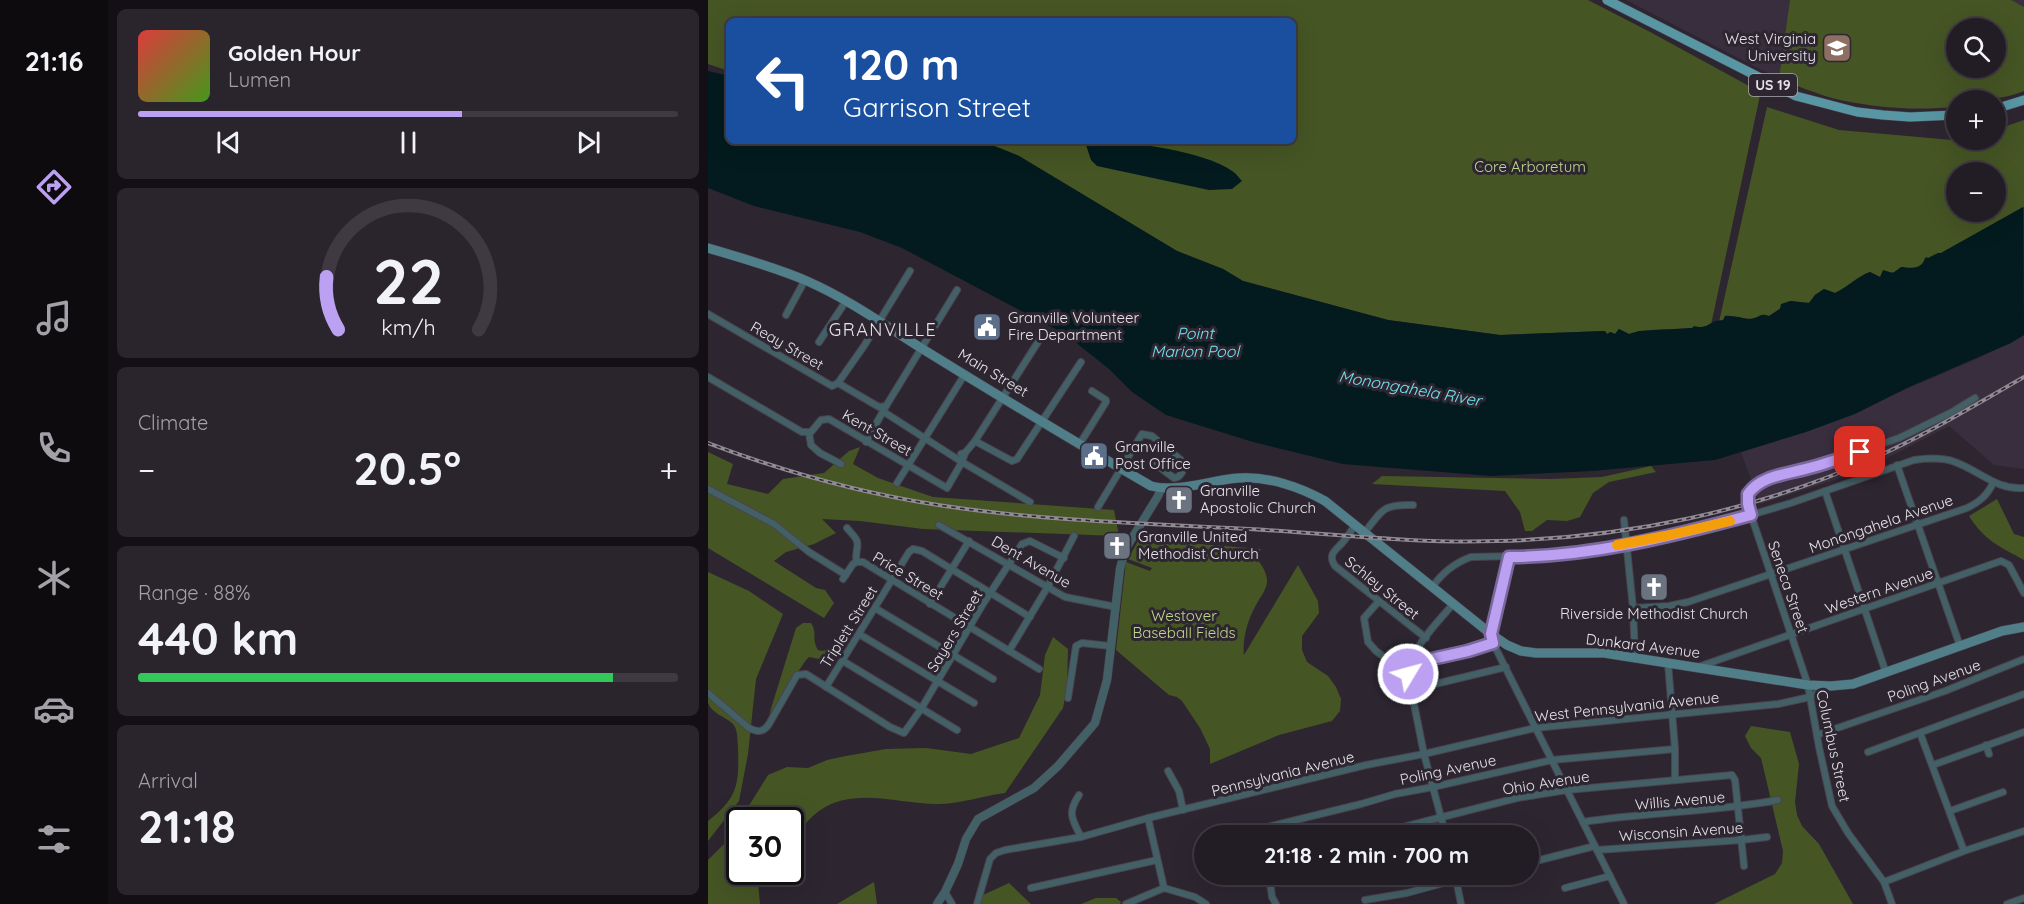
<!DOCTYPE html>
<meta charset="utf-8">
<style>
body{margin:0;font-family:Quicksand,sans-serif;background:#2a252d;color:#f1f3f6;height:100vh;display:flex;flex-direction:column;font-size:22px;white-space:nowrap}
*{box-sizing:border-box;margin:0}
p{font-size:20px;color:#a2a1a7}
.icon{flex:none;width:33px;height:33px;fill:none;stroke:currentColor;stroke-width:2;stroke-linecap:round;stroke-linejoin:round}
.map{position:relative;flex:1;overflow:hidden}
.sheet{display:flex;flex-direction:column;gap:9px;padding:9px;background:#130f14;width:600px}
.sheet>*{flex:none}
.guide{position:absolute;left:18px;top:18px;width:570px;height:126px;border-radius:9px;box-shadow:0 6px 24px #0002,0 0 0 2px #3f3a42;background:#1a4fa0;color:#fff;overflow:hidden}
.controls{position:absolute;left:1238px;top:18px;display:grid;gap:12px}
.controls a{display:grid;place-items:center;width:60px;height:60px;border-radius:50%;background:#221c25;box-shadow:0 6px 24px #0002,0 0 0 2px #3f3a42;font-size:30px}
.speed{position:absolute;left:18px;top:807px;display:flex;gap:12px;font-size:30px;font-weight:700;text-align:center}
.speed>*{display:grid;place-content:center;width:78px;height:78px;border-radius:50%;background:#221c25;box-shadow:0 6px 24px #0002,0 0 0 2px #3f3a42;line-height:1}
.speed .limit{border:3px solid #111;border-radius:9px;background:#fff;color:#111}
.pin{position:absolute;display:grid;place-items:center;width:51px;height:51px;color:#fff;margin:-26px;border-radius:12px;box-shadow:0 3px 9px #0006}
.me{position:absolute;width:66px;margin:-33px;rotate:53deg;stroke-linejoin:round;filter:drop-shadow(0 0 4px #0008)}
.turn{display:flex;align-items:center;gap:21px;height:126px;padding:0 18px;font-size:27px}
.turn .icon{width:78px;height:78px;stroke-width:2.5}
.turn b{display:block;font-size:42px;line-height:51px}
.big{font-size:45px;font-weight:700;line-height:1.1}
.sheet .tile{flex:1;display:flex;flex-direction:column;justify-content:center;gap:9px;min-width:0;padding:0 21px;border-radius:9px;background:#2a252d}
.sheet .dial{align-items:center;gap:0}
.dial svg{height:156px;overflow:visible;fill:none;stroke:#3f3a42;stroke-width:7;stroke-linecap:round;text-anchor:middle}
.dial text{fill:#f1f3f6;stroke:none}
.song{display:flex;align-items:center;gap:18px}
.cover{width:72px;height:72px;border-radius:9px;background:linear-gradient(135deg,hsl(0 70% 55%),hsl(100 70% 35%))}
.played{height:6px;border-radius:3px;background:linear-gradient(90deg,#bca0f2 60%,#3f3a42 60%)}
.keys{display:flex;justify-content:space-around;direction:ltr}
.heat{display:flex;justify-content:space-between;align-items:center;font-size:33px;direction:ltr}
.charge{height:9px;border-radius:4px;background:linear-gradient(90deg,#34c759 88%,#3f3a42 0)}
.trip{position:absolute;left:486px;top:825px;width:345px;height:60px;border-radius:30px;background:#221c25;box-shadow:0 6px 24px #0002,0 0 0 2px #3f3a42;font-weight:700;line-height:60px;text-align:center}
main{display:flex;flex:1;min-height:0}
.dock{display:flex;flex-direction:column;width:108px;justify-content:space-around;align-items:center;background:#0e0b0f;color:#a2a1a7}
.dock .icon{width:42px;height:42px}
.dock .selected{color:#bca0f2}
.dock b{font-size:27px;color:#f1f3f6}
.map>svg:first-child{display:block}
</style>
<main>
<nav class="dock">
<b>21:16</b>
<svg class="icon selected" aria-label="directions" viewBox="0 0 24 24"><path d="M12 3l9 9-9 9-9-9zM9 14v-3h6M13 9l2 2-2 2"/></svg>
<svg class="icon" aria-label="music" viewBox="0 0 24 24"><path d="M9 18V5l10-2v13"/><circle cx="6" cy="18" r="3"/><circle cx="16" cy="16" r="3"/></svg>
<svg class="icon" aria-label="phone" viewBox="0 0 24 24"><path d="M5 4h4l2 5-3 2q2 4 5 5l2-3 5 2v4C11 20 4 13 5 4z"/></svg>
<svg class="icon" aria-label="climate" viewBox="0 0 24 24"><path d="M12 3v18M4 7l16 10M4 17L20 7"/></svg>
<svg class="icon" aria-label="car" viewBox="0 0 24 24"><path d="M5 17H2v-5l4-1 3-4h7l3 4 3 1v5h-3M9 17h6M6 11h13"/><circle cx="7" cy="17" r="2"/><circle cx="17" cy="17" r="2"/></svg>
<svg class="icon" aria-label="filters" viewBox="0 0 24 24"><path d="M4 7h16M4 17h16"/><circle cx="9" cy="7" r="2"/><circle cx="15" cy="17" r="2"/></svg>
</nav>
<section class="sheet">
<div class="tile">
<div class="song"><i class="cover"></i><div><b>Golden Hour</b><p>Lumen</p></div></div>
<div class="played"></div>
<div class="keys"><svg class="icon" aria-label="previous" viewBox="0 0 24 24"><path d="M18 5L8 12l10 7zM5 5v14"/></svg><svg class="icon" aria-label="pause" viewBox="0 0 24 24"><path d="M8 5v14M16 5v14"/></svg><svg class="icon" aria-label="next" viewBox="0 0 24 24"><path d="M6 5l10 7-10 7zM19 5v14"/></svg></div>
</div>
<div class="tile dial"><svg viewBox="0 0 100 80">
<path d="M14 69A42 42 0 1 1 86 69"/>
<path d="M14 69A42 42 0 0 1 8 42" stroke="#bca0f2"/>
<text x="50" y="56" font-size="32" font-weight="700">22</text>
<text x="50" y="72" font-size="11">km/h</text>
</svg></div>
<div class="tile"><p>Climate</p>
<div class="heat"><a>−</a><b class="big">20.5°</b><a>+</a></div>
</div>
<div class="tile"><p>Range · 88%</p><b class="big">440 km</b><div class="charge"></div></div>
<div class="tile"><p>Arrival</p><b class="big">21:18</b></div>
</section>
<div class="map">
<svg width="1316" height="904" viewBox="0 0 1316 904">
<rect width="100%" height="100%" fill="#2d2631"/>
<!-- built -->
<g fill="#392e3e" fill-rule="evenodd">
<path d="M 918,0 L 1316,0 L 1316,91 L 1306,95 L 1277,100 L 1248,100 L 1248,106 L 1236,108 L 1183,107 L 1138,100 L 1071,79 ZM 1248,28 L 1287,28 L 1287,68 L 1248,68 Z"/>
<polygon points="1316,335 1316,469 1286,465 1241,426 1154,471 1052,504 1033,452 1098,432 1271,358"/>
</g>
<!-- green -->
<g fill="#465524" fill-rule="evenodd">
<path d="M 0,0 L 880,0 L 944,33 L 1052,92 L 1051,100 L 1003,325 C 976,332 947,326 921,334 L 911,329 L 907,334 L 901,332 L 900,334 L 896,331 L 792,335 L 680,320 L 535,281 L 515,269 L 469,251 L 311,156 L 274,141 L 585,141 L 585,21 L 21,21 L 21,71 L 0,64 Z"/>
<path d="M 1082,0 L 1303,0 L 1316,7 L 1316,91 C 1294,100 1271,100 1248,100 L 1248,106 C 1213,112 1158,107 1124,98 C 1106,93 1088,85 1071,79 ZM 1248,28 L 1287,28 L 1287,68 L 1248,68 Z"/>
<path d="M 1059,107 L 1131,130 L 1256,141 L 1287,140 L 1287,130 L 1316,120 L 1316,207 L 1233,253 C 1224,254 1219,261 1211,266 C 1199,272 1184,270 1172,277 L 1162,272 C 1150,276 1140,287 1127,293 L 1116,289 L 1107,295 L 1101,303 L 1083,301 L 1061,316 L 1040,319 L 1030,317 L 1011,322 ZM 1248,172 L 1287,172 L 1287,212 L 1248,212 Z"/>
<polygon points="152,447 145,464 170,478 225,497 406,510 411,536 215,529 152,521 114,519 128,533 106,544 78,552 66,561 108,588 117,590 126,603 116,618 0,548 0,452 25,464 19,484 60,494 75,479 116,473 141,451"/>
<polygon points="943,466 948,472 901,482 885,493 872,517 859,521 839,520 824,531 817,531 812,512 797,491 664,484 674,476 842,479 894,477"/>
<path d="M 1289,499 L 1306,534 L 1316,537 L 1316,560 C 1291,546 1277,541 1261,516 Z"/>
<path d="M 431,539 L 553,549 L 551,553 L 546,554 C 550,561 556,567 558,575 C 562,587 553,595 548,605 C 540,619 534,639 536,655 L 590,565 L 610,601 L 611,613 L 594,636 L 594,650 L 599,662 L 620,676 L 628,687 L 633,699 L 632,711 L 624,721 L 571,735 L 502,764 L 502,749 L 492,728 L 474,701 L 469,697 L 461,695 L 408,650 L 418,562 L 442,571 L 444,568 L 420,559 Z"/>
<path d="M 0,572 L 41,591 L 75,614 L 48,679 L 40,754 L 31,801 L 0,841 L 0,821 C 31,797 31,783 30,746 C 29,739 30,730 25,724 C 17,716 4,714 0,703 Z"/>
<path d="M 95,623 L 103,623 C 110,634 103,638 110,650 L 114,651 L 126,647 L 130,649 L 130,654 C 122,662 111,659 101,657 L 98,660 L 61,715 L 88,628 Z"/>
<path d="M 345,637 L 360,649 L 359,687 L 355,708 L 297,793 C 274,796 252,804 229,804 C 191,804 146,786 111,811 C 101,818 91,831 83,841 L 82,820 L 32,820 L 60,775 L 79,767 L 100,768 L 119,760 L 138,756 L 178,749 L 218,748 L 263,754 L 311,738 L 332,695 L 337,655 Z"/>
<polygon points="1043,726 1082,732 1091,764 1087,802 1089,815 1094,826 1111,844 1145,904 1006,904 1067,874 1074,863 1075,851 1053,758 1043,748 1037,736"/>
<polygon points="32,821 32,872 58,872 50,883 52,904 0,904 0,860 19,841"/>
<polygon points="166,882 169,904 129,904"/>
<polygon points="301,883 323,904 271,904 275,895"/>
<polygon points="388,898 408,898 413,902 412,904 373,904"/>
</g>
<!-- water -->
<g fill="#031b1e">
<path d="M 0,71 L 21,76 L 21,141 L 274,141 L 311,156 L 469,251 L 515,269 L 535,281 L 680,320 L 792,335 L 897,331 L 899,334 L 903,332 L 907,334 L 911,329 L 921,334 L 931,331 L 984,328 L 986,326 C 996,329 999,325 1007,321 L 1015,320 L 1017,316 C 1026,315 1034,319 1042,319 C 1051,318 1052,312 1061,316 L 1072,309 L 1073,304 L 1082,301 L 1101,303 L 1107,295 L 1116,289 L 1127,293 C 1140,287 1150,276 1162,272 L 1172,277 L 1175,270 L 1185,273 L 1193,267 C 1199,267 1209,270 1214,264 C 1216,262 1216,259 1218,257 L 1220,258 L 1230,253 L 1233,253 L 1315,207 L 1316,335 L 1303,343 L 1201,387 L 1147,414 L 1098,432 L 1007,460 L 884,471 L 783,476 L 635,464 L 545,442 L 458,415 L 424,392 L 401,369 L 357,334 L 194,248 L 152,232 L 46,206 L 0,188 Z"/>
<path d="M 386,141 C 420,141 497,151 524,171 C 528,173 531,178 534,181 L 524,189 L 501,190 L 389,166 L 383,160 L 378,145 Z"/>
</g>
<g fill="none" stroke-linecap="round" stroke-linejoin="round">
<!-- minor casing -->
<g stroke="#4b444f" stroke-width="8">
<g id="minor">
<polyline points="0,314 124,386 130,383 171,407 178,406"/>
<polyline points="78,315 97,280"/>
<polyline points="111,342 138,301"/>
<polyline points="0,377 94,432 103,432 113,420 121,419 239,488 254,462 257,453"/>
<polyline points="130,383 156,346 202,271"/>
<polyline points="176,412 254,462 322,502"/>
<polyline points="101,433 103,445 112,453 133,464"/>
<polyline points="267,441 304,461 309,459 373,362"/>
<polyline points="158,442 178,406 249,290"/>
<polyline points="371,445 398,402 398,400 384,391"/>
<polyline points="253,454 257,453 267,441 330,342"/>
<polyline points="1189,465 1252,646"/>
<polyline points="189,483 257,374"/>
<polyline points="0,489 66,524 101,552 138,575"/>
<polyline points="1117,491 1178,673"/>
<path d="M 390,507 L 434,434 L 444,436 L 473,460 C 477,466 476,472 470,477 L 466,478 L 446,463"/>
<polyline points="916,520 925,608 927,657"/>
<polyline points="231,525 357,597 408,607"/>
<path d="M 647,525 C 643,531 640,536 635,542 C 628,550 619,554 627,566 L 718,638"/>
<path d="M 139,528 C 142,532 147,536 149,541 C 151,548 146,555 149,562"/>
<path d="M 656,533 C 675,510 674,504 705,505"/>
<polyline points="801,557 783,634 785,643 916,904"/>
<polyline points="149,562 155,562 331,669"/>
<polyline points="135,579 145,564 149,562"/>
<path d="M 725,586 C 735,572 746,563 763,557 L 849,555 L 971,533 L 1043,515 L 1083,503 L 1206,460 C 1220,458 1234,457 1247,462 C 1272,471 1288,490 1316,488"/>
<polyline points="671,601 656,618 660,642 668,651 676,657 693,659 701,664 760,651 785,643"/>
<polyline points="222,604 261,541"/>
<polyline points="167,608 285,679"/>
<path d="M 925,608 L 961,606 L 980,602 L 1259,508 C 1271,502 1279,496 1285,483"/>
<polyline points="151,634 266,703"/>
<polyline points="301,651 339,588 366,536"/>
<polyline points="135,661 249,730"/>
<polyline points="960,663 967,749 967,780"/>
<polyline points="990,667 1293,561 1301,565 1316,593"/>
<polyline points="118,687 201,552 205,549 214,551 322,617"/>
<polyline points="702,690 798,667"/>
<path d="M 0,693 L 41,728 C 49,732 55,733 61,724 L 89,675 L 98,674 L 182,727 L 196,733 L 213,709 L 275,604 L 314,544 L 322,541 L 356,558"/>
<polyline points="360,698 368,646 374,643 402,646"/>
<polyline points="1212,733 1256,851"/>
<polyline points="1109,735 1237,691 1316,659"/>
<polyline points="1278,745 1281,754"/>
<polyline points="1160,752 1316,694"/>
<polyline points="1225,765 1316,732"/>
<polyline points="460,771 471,791 475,810"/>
<path d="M 371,795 C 359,813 364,819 373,837"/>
<polyline points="1242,811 1295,792"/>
<polyline points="440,818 456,888 487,897 498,904"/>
<path d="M 875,822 C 940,812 1006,812 1070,800"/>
<polyline points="523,836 653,804 687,794 725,787 844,760 967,749"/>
<polyline points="660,836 809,798 859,790 1024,775 1027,780 1036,866"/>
<path d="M 738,836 L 716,754 L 700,674 C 703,648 729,623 746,603"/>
<polyline points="889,850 1033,840 1059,837"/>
<polyline points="820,863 887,846"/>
<polyline points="561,874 564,897 568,904"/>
<polyline points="747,874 753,904"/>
<polyline points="1176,882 1256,851 1316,831"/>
<polyline points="323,888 449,860"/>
<polyline points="857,888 902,876"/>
<polyline points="237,892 244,904"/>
<polyline points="657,900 699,893 769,874"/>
<polyline points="269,904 282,859 288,853 297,850 373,837 440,818 658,765 716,754 827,728 1070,704 1102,697 1122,686"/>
<polyline points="418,904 456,888"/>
<polyline points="1184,904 1176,882 1140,833 1124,806 1111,747 1100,685 1043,515 1040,504 1040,494 1049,485 1076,474 1101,468 1191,438 1244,412 1267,398"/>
<polyline points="1299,904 1316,898"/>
</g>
</g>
<!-- tertiary casing -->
<g stroke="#4b444f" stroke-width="9">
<polyline id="tertiary" points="229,904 237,892 250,864 258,839 270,819 326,788 350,766 387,723 399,680 412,569 417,550 450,496 453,489"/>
</g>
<!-- secondary casing -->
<g stroke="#4b444f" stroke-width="10">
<path id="secondary" d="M 0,248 C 33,258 67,267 99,281 C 140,299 175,324 213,348 C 289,395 365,441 443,486 C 471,493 502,480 531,478 C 560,476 592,487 617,501 L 783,634 L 799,645 L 813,651 L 828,653 L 896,653 L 1100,685 L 1123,686 L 1145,684 L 1294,631 L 1316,627"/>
</g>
<!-- primary casing -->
<g stroke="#4b444f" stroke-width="10">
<g id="primary">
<polyline points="899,0 1088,96 1149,112 1175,115 1202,117 1248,115"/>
<polyline points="1287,109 1316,100"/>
</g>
</g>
<!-- minor -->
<use href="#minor" stroke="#436067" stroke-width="6"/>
<!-- tertiary -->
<use href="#tertiary" stroke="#436067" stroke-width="8"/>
<!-- secondary -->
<use href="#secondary" stroke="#507f89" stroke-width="9"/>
<!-- primary -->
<use href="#primary" stroke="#5896a4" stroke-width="9"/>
<!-- rail casing -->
<g stroke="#908a94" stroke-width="4">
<path id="rail" d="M 0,443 C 74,471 152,493 230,505 C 327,520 425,523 523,528 C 611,532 700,544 789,541 C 918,538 1048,511 1166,458 C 1218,435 1267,405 1316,377"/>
</g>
<!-- rail -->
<use href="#rail" stroke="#2d2631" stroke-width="1.5" stroke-dasharray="4.5" stroke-linecap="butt"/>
</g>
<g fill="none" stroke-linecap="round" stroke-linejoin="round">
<!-- route casing -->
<g stroke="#7a689d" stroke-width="15">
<path id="route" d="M 700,674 L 701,664 L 760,651 L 785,643 L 783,634 L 801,557 C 882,557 965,536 1043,515 L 1040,504 L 1040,494 C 1053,475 1081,474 1101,468 C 1118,464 1135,457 1152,452"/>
</g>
<!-- route -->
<use href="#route" stroke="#bca0f2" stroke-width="10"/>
<!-- slow -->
<polyline stroke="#f59e0b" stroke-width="10" points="909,545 957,536 1022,521"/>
</g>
<!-- icons -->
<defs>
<g id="university-square" transform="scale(1.5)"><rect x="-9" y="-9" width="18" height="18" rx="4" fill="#8d6e63" stroke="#2d2631"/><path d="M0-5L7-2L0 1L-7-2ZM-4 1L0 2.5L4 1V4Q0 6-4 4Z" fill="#fff"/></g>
<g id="civic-square" transform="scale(1.5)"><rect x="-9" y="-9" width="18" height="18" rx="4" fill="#5c6f8a" stroke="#2d2631"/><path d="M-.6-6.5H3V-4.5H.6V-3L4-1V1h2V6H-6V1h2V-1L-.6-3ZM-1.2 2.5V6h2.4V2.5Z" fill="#fff"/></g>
<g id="church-square" transform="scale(1.5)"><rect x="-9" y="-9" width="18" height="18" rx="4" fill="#6b7280" stroke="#2d2631"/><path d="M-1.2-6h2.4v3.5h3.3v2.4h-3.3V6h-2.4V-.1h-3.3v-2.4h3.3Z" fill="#fff"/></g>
</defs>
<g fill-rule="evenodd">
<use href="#university-square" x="1129" y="48"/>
<use href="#civic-square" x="279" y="327"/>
<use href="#civic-square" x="386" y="456"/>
<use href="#church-square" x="471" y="500"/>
<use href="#church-square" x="409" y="546"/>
<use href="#church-square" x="946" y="587"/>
</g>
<g text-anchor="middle" stroke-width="6" stroke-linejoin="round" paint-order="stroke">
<!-- shield labels -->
<rect fill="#2d2631" stroke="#afaab2" stroke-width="1.5" x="1041" y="74" width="48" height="22" rx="4.5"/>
<g font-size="14" font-weight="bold" fill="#e7e2ea">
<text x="1065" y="90">US 19</text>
</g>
<!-- poi labels -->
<g font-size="15" fill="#e7e2ea" stroke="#2d2631" text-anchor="start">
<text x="1108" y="44" text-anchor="end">West Virginia<tspan x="1108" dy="17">University</tspan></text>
<text x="300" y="323">Granville Volunteer<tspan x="300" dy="17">Fire Department</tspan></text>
<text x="407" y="452">Granville<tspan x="407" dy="17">Post Office</tspan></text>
<text x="492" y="496">Granville<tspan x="492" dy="17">Apostolic Church</tspan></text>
<text x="430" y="542">Granville United<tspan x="430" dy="17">Methodist Church</tspan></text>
<text x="946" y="619" text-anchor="middle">Riverside Methodist Church</text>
</g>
<!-- park labels -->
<g font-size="15" fill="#bdd888" stroke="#2d2631">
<text x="822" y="172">Core Arboretum</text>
<text x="476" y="621">Westover<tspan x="476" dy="17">Baseball Fields</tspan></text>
</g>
<!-- street labels -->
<g font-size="15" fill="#e7e2ea" stroke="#2d2631">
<text transform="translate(79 346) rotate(30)" y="5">Reay Street</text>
<text transform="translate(285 373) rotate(31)" y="5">Main Street</text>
<text transform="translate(169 433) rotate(30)" y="5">Kent Street</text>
<text transform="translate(1173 524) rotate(-19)" y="5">Monongahela Avenue</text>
<text transform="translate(323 562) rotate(30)" y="5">Dent Avenue</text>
<text transform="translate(200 576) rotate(31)" y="5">Price Street</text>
<text transform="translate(1080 587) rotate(71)" y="5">Seneca Street</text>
<text transform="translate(674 588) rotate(39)" y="5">Schley Street</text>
<text transform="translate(1171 591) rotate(-19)" y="5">Western Avenue</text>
<text transform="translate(141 627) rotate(-58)" y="5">Triplett Street</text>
<text transform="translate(247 631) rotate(-59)" y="5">Sayers Street</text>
<text transform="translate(935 646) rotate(7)" y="5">Dunkard Avenue</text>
<text transform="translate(1226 681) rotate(-20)" y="5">Poling Avenue</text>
<text transform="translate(919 707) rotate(-6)" y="5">West Pennsylvania Avenue</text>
<text transform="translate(1125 746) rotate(78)" y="5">Columbus Street</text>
<text transform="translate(740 770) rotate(-12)" y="5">Poling Avenue</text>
<text transform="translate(575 774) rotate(-14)" y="5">Pennsylvania Avenue</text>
<text transform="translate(838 783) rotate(-9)" y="5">Ohio Avenue</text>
<text transform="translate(972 801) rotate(-5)" y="5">Willis Avenue</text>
<text transform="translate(973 832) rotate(-4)" y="5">Wisconsin Avenue</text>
</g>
<!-- water labels -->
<g font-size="16" font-style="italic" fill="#6fe7f3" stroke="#2d2631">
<text x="487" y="339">Point<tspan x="487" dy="18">Marion Pool</tspan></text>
<text transform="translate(702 388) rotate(10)" y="6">Monongahela River</text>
</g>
<!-- quarter labels -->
<g font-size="18" letter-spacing="1.5" fill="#e7e2ea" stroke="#2d2631">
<text x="175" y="336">GRANVILLE</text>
</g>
</g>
</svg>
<div class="controls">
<a><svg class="icon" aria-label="search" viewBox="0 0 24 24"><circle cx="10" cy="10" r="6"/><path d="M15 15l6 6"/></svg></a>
<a>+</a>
<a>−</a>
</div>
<div class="speed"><div class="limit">30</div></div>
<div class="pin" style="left:1152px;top:452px;background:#d93025"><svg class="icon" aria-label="arrive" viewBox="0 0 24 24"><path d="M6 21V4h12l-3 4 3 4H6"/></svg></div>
<svg class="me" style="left:700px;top:674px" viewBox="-20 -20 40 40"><circle r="17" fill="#bca0f2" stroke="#fff" stroke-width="3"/><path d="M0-11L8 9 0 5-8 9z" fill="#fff"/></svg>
<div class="trip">21:18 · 2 min · 700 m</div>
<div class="guide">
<div class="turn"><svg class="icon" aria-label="left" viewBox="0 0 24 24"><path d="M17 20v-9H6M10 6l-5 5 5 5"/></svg><div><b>120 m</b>Garrison Street</div></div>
</div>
</div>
</main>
